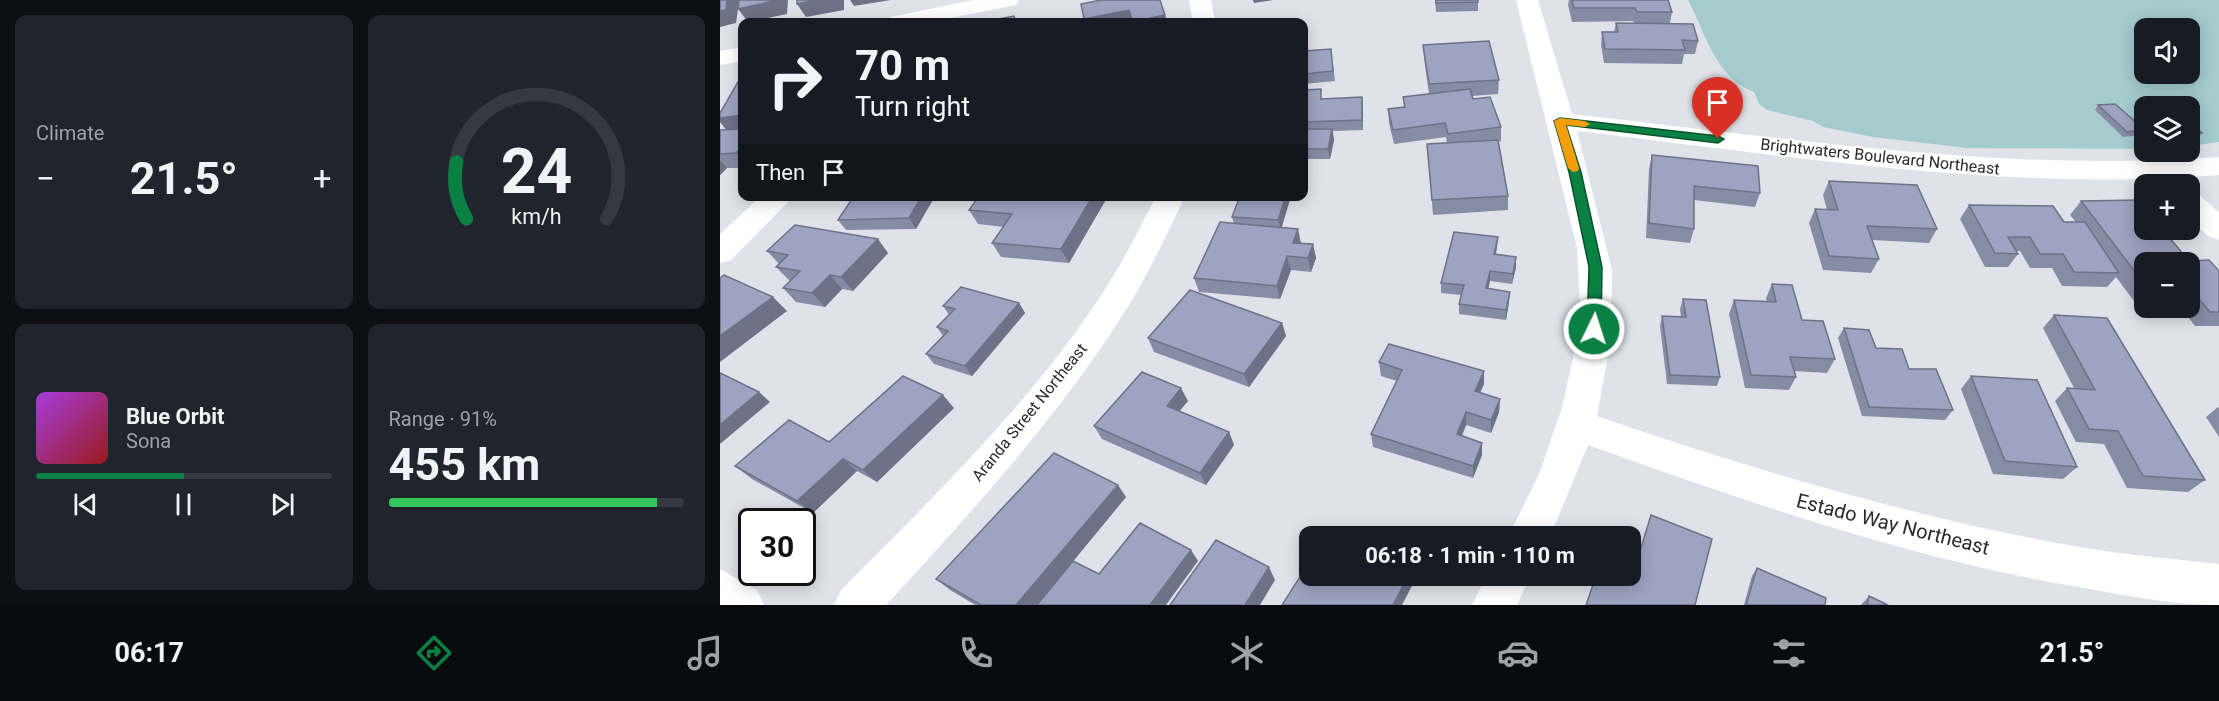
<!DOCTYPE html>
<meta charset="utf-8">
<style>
body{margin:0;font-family:Roboto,sans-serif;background:#20242c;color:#f1f3f6;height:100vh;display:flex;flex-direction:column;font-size:22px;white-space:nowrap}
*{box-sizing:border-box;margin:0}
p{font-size:20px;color:#9ea1a6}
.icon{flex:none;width:33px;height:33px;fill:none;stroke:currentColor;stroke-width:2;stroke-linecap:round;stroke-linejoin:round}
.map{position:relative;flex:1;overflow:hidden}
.drawer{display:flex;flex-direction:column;gap:15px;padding:15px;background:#0d0f14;width:720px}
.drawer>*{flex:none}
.banner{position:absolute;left:18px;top:18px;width:570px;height:183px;border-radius:12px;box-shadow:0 3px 15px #0003;background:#171b24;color:#f1f3f6;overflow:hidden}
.buttons{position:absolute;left:1414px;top:18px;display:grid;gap:12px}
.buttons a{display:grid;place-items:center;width:66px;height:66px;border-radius:12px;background:#171b24;box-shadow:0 3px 15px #0003;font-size:30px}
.speed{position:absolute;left:18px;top:508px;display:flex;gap:12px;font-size:30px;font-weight:700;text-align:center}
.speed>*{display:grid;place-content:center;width:78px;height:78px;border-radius:50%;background:#171b24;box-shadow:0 3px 15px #0003;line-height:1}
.speed .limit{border:3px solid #111;border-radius:9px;background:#fff;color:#111}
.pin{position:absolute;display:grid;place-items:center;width:51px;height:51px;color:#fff;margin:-62px -26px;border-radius:50% 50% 50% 0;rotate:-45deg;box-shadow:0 0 6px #0007}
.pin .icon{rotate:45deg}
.me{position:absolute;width:66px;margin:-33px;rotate:4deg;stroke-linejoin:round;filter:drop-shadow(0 0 4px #0008)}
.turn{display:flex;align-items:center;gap:21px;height:126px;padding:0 18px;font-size:27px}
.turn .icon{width:78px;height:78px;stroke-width:2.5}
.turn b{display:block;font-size:42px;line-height:51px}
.then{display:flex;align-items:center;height:57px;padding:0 18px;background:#0003;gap:12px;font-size:22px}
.big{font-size:45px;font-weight:700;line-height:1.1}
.drawer .tile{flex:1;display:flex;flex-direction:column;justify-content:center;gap:9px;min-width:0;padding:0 21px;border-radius:12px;background:#20242c}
.drawer .dial{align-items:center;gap:0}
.dial svg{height:156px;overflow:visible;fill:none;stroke:#363941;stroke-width:7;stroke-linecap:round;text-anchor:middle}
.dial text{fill:#f1f3f6;stroke:none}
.song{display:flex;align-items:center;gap:18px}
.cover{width:72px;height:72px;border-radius:9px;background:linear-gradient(135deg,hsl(280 70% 55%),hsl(0 70% 35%))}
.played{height:6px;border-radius:3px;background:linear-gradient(90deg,#0b8043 50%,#363941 50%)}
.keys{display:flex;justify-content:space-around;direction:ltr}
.heat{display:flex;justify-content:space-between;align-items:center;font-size:33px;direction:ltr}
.charge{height:9px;border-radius:4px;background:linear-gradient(90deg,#34c759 91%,#363941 0)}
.drawer .tiles{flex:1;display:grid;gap:15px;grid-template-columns:repeat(2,1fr)}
.trip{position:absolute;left:579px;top:526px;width:342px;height:60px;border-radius:12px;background:#171b24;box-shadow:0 3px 15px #0003;font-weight:700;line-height:60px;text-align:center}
.menu{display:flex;height:96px;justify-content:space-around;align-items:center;background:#090b0e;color:#9ea1a6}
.menu .icon{width:42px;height:42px}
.menu .on{color:#0b8043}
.menu b{font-size:27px;color:#f1f3f6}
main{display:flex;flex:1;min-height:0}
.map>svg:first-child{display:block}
</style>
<main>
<section class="drawer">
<div class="tiles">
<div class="tile"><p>Climate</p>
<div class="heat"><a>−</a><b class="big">21.5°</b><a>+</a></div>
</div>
<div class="tile dial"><svg viewBox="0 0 100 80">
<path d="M14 69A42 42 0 1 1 86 69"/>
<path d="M14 69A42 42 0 0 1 9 40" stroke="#0b8043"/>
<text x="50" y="56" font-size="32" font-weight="700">24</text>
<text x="50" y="72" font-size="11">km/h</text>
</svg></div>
<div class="tile">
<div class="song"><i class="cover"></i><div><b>Blue Orbit</b><p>Sona</p></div></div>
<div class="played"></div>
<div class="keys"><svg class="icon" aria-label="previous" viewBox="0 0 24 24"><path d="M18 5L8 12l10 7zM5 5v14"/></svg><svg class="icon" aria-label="pause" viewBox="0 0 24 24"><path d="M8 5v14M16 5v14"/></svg><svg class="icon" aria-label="next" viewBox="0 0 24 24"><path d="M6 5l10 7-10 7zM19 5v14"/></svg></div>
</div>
<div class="tile"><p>Range · 91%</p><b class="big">455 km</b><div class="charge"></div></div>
</div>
</section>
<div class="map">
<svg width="1499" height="605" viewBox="0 0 1499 605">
<rect width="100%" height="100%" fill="#e0e2e9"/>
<!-- water -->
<path fill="#a4cccd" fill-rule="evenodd" d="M 968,0 L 1499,0 L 1499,142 L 1470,146 L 1470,106 L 1425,106 L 1425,149 L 1247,148 L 1153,137 L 1103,127 L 1093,121 L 1047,110 L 1039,104 L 1034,92 C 995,77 986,34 968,0 ZM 1425,28 L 1470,28 L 1470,74 L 1425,74 Z"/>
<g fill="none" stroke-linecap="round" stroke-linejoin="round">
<!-- minor -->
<g fill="#fff" fill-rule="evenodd">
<polygon points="254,0 299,0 296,5 210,22 166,22 170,17"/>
<polygon points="469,0 491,0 495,22 473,22"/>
<path d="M 796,0 L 818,0 L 852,114 C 1067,138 1283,173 1499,157 L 1499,175 C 1284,192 1070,156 857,131 L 892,270 L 891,339 L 877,416 C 1026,467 1177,513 1332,542 C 1387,553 1443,558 1499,564 L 1499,605 C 1454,605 1408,596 1364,588 C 1194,560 1030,503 868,445 L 830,537 L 788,537 L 819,474 L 842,408 L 857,339 L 860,305 L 857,248 Z"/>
<polygon points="22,47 22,61 0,65 0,51"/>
<polygon points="1470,193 1480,196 1499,212 1499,240 1488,236 1470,220"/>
<polygon points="41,196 74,196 11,260 0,263 0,234"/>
<path d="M 436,196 L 465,196 C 445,239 425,281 399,321 C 332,424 249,515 166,605 L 114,605 L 121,590 C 211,499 306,408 378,300 C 400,267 418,232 436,196 Z"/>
<polygon points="0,569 37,590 44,605 0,605"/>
<polygon points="766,576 810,576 797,605 752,605"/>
</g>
</g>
<!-- wall -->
<g fill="#878ca5" fill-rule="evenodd">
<polygon points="715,0 758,0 758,11 716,12"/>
<polygon points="849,0 948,0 952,12 950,23 978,41 975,54 964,54 962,64 884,63 881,45 882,32 894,32 896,23 914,23 913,21 852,22 848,5"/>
<polygon points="703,45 779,80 778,94 752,96 753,99 781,127 781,141 778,142 788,196 788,210 713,215 707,144 727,143 726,137 674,144 669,123 668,109 684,107 683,97 709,94 704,58"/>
<polygon points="611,49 615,81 584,84 584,51"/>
<polygon points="22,75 22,168 7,168 0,175 0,130 6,130 0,122 0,113"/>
<polygon points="584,90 603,99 642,97 643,107 643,130 613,131 614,140 610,159 584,159"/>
<polygon points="1378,105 1425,130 1421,135 1403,137 1375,110"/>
<polygon points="1470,123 1482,133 1478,138 1470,139"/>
<polygon points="932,155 1040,193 1035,207 974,200 974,229 970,243 926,238 929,169"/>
<polygon points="1109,181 1217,229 1209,243 1152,240 1159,259 1151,273 1103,270 1089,223 1095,209 1107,210 1103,195"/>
<polygon points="215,196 196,229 126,230 118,220"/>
<polygon points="388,196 349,263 281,257 272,243 284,227 258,224 249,210"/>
<polygon points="520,196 571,196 561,228 581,243 593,244 596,258 591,272 571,270 560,299 479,292 474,278 514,224 512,217"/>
<path d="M 1361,201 L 1425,230 L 1462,230 L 1452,241 L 1469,261 L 1499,271 L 1499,326 L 1475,326 L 1461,308 L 1420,309 L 1396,277 L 1387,287 L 1342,286 L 1332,268 L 1310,268 L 1300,251 L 1296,251 L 1298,254 L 1288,267 L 1265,267 L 1240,219 L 1249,205 L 1344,222 L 1356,222 L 1350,215 ZM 1425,262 L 1470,262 L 1470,308 L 1425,308 Z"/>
<polygon points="778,237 777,247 776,254 796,257 796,267 792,284 770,281 768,289 789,302 786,320 739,314 739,304 741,295 721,293 721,283"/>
<polygon points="47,251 168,253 133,291 122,289 105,307 76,302 63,288 70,281 56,267 59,264"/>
<polygon points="1052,284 1115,359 1107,373 1074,371 1076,377 1069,390 1025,388 1009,314 1014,300 1047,302 1046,298"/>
<polygon points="963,299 1000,377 997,386 947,384 940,326 942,316 961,317 960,309"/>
<polygon points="299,303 305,313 252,376 214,364 206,354 223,336 217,327 229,315 223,306"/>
<polygon points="1334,315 1485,480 1468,492 1407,488 1384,444 1356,442 1335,401 1347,388 1354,388 1323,328"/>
<polygon points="562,323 566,336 529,387 434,352 428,338"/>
<polygon points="1124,328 1156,348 1233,410 1225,420 1142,416 1118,338"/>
<polygon points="659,362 764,384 760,393 780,399 779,412 771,433 746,425 742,436 762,443 762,455 753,478 653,447 651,434 677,381 661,376"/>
<polygon points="1251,376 1357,467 1343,479 1273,474 1241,389"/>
<polygon points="468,401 459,411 509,432 514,445 486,485 382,439 374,426"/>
<polygon points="1498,407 1499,408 1499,437 1486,417"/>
<polygon points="234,408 157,482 137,471 93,513 32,479 15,466"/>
<polygon points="406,497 317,605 255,605 230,590 216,579"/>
<polygon points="1037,568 1105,605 1024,605 1032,576"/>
<polygon points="1149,596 1168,605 1141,605"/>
</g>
<!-- shaded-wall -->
<g fill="#6e7286">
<polygon points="7,0 68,0 67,14 28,22 18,9 16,23 0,27 0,11"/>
<polygon points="97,0 124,0 124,10 86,17 77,4"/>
<polygon points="130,0 171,0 134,6"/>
<polygon points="533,0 553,0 534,3"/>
<polygon points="409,10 414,22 366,22 364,19"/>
<polygon points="445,15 448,22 432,22 430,18"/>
<polygon points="642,97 643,107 643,130 642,120"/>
<polygon points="22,115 22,131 9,132 0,122 0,118"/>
<polygon points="612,129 614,140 610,159 608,149"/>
<polygon points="22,146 22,161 16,153"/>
<polygon points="0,160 7,168 0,175"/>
<polygon points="202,196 215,196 196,229 189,218"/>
<polygon points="373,196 388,196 349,263 341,249"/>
<polygon points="566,196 571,196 561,230 558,220"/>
<polygon points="578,229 581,243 573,243"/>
<polygon points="778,237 777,247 773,264 774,254"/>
<polygon points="158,239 168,253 133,291 121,277"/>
<polygon points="593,244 596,258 591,272 588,258"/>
<polygon points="567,256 571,270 560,299 557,286"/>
<polygon points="796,257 796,267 792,284 793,274"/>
<polygon points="770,271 770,281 766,298 766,288"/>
<polygon points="110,275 122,289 105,307 92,293"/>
<polygon points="790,292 789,302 786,320 786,310"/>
<polygon points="53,297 67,311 0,362 0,336"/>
<polygon points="299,303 305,313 252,376 245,366"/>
<polygon points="562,323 566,336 529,387 524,374"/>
<polygon points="764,371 764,384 755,404 755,391"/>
<polygon points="461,388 468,401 453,419 447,406"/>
<polygon points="39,392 50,402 0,444 0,425"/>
<polygon points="223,395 234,408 157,482 143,470"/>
<polygon points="780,399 779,412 771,433 771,420"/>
<polygon points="746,412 746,425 737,447 737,434"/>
<polygon points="509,432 514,445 486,485 480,473"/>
<polygon points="762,443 762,455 753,478 753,466"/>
<polygon points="123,459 137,471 93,513 77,501"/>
<polygon points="398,485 406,497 317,605 296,605"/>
<polygon points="471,550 478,561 446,605 430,605"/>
<polygon points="549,567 555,580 540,605 525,605"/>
<polygon points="688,576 693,576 694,582 682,605 673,605"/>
</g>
<!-- building -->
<g fill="#9da3c0" stroke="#6e7286" stroke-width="1.5">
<polygon points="0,0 7,0 6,10 0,11"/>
<polygon points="19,0 58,0 18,9"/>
<polygon points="77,0 97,0 77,4"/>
<polygon points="381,0 440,0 445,15 430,18 432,22 410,22 413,22 409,10 364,19 361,4"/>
<polygon points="716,0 758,0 758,2 716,3"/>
<polygon points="852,0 948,0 952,12 917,12 915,8 854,8"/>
<polygon points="294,16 296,22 262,22"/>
<polygon points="896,23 973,24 978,41 962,40 965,50 885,49 882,32 898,32"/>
<polygon points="769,41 779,80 709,84 703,45"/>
<polygon points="611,49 613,71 584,74 584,51"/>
<polygon points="22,75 22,115 0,118 0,113"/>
<polygon points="601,89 601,99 642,97 642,120 584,122 584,90"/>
<polygon points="750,89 753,99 770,97 781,127 728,134 725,123 673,130 668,109 685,107 683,97"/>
<polygon points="1395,104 1425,130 1407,132 1378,105"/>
<polygon points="1470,123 1482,133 1470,134"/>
<polygon points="22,129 22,146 16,153 0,154 0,130"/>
<polygon points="584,129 612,129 608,149 584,149"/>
<polygon points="778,140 788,196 712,200 707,144"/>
<polygon points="932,155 1038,166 1040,193 974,186 974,229 929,223"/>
<polygon points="1109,181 1197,185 1217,229 1147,226 1159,259 1109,256 1095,209 1118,210"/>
<polygon points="134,196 202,196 189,218 118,220"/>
<polygon points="259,196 373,196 341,249 272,243 292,214 249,210"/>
<polygon points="520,196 566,196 558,220 512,217"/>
<polygon points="1418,200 1425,208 1425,230 1443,230 1469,261 1489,260 1499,271 1499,312 1490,312 1475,294 1470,295 1470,262 1425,262 1425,285 1361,201"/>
<polygon points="1249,205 1333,206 1344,222 1365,222 1399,273 1354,272 1343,254 1320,254 1310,237 1288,237 1298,254 1275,253"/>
<polygon points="500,222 578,229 573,243 593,244 588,258 567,256 557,286 474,278"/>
<polygon points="75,225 158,239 121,277 110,275 92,293 63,288 80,271 56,267 68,255 47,251"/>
<polygon points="734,232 778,237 774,254 796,257 793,274 770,271 766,288 790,292 786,310 739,304 744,285 721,283"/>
<polygon points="4,275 53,297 0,336 0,278"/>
<polygon points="1052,284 1072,285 1082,320 1103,321 1115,359 1070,357 1076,377 1031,375 1014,300 1056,302"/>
<polygon points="241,287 299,303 245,366 206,354 228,331 217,327 235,309 223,306"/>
<polygon points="470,290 562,323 524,374 428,338"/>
<polygon points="963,299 986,300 1000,377 950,375 942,316 966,317"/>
<polygon points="1334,315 1387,318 1485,480 1423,476 1398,431 1369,429 1347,388 1375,390"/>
<polygon points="1124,328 1149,330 1156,348 1182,349 1189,369 1216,369 1233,410 1149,407"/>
<polygon points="669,344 764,371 755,391 780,399 771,420 746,412 737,434 762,443 753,466 651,434 682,370 659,362"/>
<polygon points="422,372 461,388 447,406 509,432 480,473 374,426"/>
<polygon points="0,373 39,392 0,425"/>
<polygon points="183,376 223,395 143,470 123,459 77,501 15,466 69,420 109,442"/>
<polygon points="1251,376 1317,380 1357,467 1285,461"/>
<polygon points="334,453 398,485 296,605 261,605 216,579"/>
<polygon points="931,515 992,539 975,605 866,605 876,576 910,576 910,561 916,564"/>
<polygon points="420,523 471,550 430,605 317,605 353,561 379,574"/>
<polygon points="496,540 549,567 525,605 450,605"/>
<polygon points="590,561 590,576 688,576 673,605 562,605"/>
<polygon points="1037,568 1106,598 1105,605 1026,605"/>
<polygon points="1149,596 1168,605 1147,605"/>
</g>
<!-- route -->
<polygon fill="#0b8043" stroke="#07532c" stroke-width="1.5" points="840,118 998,136 1004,139 998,143 846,125 861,172 882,267 881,329 874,334 867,329 869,267 849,172 834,121"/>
<!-- slow -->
<polygon fill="#f59e0b" points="840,118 865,121 870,124 865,127 846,125 859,168 858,171 853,172 848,168 834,121"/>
<g text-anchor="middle" stroke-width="4.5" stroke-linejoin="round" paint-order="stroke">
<!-- street labels -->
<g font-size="16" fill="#2a2b2e" stroke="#fff">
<text transform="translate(1160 156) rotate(6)" y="6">Brightwaters Boulevard Northeast</text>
<text transform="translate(309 412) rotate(-51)" y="6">Aranda Street Northeast</text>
</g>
<!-- near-street labels -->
<g font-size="20" fill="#2a2b2e" stroke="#fff">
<text transform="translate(1173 524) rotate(14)" y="7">Estado Way Northeast</text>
</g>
</g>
</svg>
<div class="buttons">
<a><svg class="icon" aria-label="sound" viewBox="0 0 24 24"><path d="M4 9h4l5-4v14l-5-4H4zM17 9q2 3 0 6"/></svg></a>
<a><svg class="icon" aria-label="layers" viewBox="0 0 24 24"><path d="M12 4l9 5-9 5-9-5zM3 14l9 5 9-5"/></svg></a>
<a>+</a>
<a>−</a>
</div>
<div class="speed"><div class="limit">30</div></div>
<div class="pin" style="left:998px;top:139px;background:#d93025"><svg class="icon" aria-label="arrive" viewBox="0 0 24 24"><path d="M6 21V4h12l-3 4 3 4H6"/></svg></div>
<svg class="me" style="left:874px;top:329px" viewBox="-20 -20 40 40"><circle r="17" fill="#0b8043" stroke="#fff" stroke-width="3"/><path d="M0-11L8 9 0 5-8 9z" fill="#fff"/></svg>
<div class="trip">06:18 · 1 min · 110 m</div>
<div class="banner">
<div class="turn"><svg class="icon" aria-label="right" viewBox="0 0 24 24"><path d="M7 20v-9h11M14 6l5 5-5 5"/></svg><div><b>70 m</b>Turn right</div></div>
<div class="then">Then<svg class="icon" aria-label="arrive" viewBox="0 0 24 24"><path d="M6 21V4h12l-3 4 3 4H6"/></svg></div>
</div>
</div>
</main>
<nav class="menu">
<b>06:17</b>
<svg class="icon on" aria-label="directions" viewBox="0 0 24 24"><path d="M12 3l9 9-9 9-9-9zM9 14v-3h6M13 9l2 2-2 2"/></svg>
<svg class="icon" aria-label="music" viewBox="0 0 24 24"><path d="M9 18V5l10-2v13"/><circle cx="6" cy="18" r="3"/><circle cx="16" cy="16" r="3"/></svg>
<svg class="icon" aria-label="phone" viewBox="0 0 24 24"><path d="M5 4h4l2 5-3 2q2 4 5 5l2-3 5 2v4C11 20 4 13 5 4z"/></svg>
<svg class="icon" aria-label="climate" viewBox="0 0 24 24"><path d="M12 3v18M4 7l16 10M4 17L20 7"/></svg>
<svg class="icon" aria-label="car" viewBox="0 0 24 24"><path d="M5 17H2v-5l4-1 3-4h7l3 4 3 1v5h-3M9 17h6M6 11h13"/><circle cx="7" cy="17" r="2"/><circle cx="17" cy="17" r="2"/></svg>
<svg class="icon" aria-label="filters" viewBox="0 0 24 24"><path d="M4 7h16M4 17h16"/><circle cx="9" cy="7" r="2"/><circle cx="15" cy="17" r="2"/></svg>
<b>21.5°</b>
</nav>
